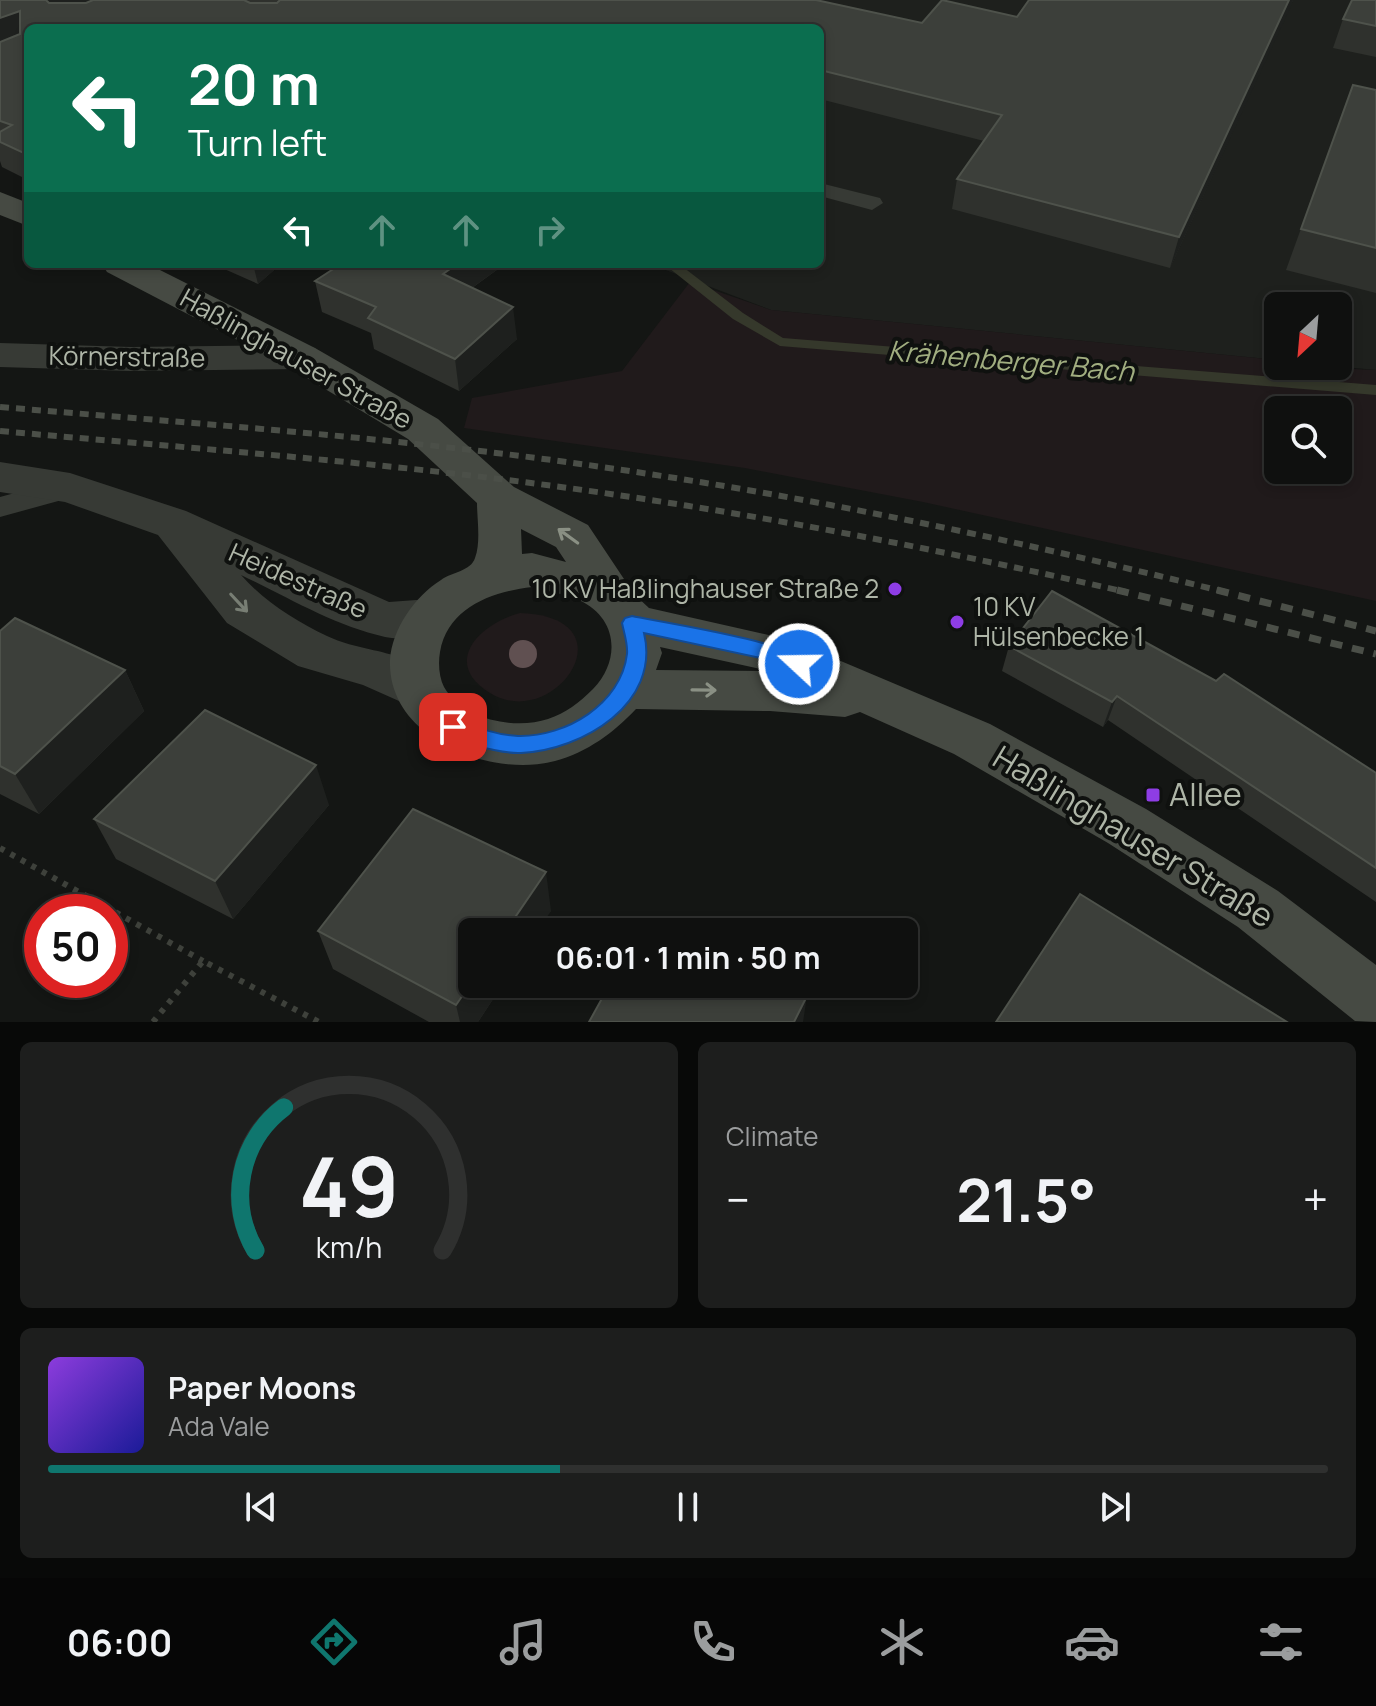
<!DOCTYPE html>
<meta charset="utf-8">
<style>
body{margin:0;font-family:Manrope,sans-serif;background:#1d1e1d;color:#f1f3f6;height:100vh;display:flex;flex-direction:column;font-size:30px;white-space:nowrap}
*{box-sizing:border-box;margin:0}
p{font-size:26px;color:#9b9d9e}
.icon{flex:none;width:44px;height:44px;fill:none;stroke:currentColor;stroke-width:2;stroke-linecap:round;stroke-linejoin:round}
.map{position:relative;height:1022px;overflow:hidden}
.panel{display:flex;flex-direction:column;gap:20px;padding:20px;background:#080908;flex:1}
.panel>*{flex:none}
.hud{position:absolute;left:24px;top:24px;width:800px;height:244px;border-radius:12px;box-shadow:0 4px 12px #0003,0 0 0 2px #2f302f;background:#0b6e4f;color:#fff;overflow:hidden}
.needle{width:52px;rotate:206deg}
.controls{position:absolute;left:1264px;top:292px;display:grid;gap:16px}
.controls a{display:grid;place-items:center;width:88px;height:88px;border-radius:12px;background:#0f100f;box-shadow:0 4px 12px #0003,0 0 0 2px #2f302f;font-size:40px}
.speed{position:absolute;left:24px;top:894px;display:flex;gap:16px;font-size:40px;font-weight:700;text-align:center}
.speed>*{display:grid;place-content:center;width:104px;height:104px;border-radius:50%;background:#0f100f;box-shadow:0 4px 12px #0003,0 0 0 2px #2f302f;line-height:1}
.speed .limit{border:12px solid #d22;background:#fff;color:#111}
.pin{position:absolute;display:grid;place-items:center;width:68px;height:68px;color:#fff;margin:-34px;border-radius:16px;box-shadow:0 4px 12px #0006}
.me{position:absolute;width:88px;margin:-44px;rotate:291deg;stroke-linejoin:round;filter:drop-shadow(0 0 6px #0008)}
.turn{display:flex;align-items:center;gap:28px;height:168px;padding:0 32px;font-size:36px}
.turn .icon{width:104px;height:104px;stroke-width:2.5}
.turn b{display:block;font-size:56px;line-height:68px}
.lanes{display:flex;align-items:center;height:76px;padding:0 32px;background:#0003;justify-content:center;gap:40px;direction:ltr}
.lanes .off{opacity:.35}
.big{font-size:60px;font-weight:700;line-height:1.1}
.panel .card{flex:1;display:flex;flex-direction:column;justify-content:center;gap:12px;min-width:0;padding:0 28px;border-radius:12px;background:#1d1e1d}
.panel .dial{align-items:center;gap:0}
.dial svg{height:208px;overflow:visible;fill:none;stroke:#2f302f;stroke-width:7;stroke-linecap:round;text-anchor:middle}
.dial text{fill:#f1f3f6;stroke:none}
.song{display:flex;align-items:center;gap:24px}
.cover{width:96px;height:96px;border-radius:12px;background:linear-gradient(135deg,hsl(270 70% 55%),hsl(240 70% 35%))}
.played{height:8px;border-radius:4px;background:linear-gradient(90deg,#0f766e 40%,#2f302f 40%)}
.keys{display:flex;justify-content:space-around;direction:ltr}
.heat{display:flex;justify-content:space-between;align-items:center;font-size:44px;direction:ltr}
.panel .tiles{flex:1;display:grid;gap:20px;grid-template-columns:1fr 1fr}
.card:last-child{grid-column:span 2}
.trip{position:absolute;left:458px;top:918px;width:460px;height:80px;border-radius:12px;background:#0f100f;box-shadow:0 4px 12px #0003,0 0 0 2px #2f302f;font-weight:700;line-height:80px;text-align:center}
.tabs{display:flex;height:128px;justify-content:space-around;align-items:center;background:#060606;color:#9b9d9e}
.tabs .icon{width:56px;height:56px}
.tabs .selected{color:#0f766e}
.tabs b{font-size:36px;color:#f1f3f6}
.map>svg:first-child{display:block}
</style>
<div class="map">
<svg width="1376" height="1022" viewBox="0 0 1376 1022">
<rect width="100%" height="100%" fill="#141614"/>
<!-- built -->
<polygon fill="#1e201d" points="106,0 1376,0 1376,370 1334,366 1338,366 1338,306 1278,306 1278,360 771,310 650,264 820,264 820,28 104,28"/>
<!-- green -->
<g fill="#201a1b" fill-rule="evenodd">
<path d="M 690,282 L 771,310 L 1278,360 L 1278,366 L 1376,370 L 1376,601 L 923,502 L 745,468 L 464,428 L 472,398 L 622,371 ZM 1278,410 L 1338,410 L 1338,470 L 1278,470 Z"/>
<path d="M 520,613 C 634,617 555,733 490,693 C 440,662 481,623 520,613 Z"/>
</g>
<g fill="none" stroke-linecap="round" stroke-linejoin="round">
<!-- stream -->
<polygon fill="#35382b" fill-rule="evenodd" points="664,264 679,264 743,313 783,338 1376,385 1376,395 780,346 733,319"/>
<!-- path -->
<g stroke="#3e413b" stroke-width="6" stroke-dasharray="5 7" stroke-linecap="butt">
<polyline points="0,848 203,961"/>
<polyline points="153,1022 203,961 319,1022"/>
</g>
<!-- lane -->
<g fill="#373a35" fill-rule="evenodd">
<polygon points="820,183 880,198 883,203 872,210 820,196"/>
<polygon points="70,478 80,481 84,488 80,495 0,517 0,497"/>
</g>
<!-- street -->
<g fill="#373a35" fill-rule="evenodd">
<polygon points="0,343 131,347 301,345 315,348 321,357 315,366 301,369 131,371 0,367"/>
<path d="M 0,462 L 70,473 L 186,511 L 389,602 L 430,599 L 447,604 L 454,617 L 447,630 C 429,635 404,641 385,637 C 335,626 287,597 241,575 C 264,601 295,621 327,636 C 363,654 421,649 442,689 L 435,703 L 417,709 L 363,685 L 298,666 L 227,623 L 158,535 L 65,502 L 0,492 Z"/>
</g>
<!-- secondary -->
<g fill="#464a43" fill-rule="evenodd">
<polygon points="0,192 28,203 28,226 0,215"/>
<path d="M 102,264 L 148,264 L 315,348 L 438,419 L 514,487 L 588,525 L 634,594 L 649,608 L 791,640 L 990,724 L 1146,809 L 1278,891 L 1376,965 L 1376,1022 L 1355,1021 L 1238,927 L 1108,843 L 954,754 L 860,712 L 845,717 L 770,711 L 636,709 C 613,733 588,752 555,761 C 491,778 387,739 390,660 C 392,629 415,596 441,580 C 452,572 471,571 475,558 C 481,542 477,519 477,503 L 408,439 L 287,366 L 107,272 ZM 521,529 L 556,547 L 566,562 L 532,553 L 522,554 ZM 532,587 C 547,591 565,594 579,600 C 618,618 621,660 593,689 C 579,703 566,713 548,719 C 515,730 463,720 444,687 C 439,677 438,663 440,652 C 448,607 492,592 532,587 ZM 660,647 L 765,670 L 768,671 L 656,670 L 662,653 Z"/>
</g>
<!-- rail-far1 -->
<g stroke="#4b4f48" stroke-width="6" stroke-dasharray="9 7" stroke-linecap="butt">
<path d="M 0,407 C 201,424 402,438 602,467 C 812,497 1019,541 1225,592"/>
<path d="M 0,431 C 177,447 354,460 531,483 C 731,509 929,547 1126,592"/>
</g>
<!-- rail -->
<g stroke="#4b4f48" stroke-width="7" stroke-dasharray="12 10" stroke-linecap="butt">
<polyline points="1117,590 1376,654"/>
<polyline points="1217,590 1376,631"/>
</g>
</g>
<!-- trees -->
<circle fill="#605051" cx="523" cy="654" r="14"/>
<!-- wall -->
<g fill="#2f312d">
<polygon points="0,0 840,0 837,4 922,23 1017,17 1029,0 1293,0 1170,268 952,209 957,179 984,141 820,99 820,28 28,28 28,180 2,167 0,161"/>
<polygon points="1376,0 1376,57 1333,48 1343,19"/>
<polygon points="1353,85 1376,90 1376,293 1286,270"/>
<polygon points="213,264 281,264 258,284"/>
<polygon points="505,264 472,288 517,339 459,391 374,349 371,333 322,312 315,281"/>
<polygon points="0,631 125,670 144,711 39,814 0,794"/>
<polygon points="1009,646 1376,773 1376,902 1108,720 1103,727 1002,671"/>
<polygon points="329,805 233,919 116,859 94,819"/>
<polygon points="551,911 472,984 503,984 478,1022 429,1022 333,969 318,931"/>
</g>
<!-- shaded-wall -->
<g fill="#1e201e">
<polygon points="46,0 100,0 61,19"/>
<polygon points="816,0 840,0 840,2 814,28"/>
<polygon points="1289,0 1293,0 1291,6 1170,268 1179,237"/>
<polygon points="20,11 28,34 0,49 0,18"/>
<polygon points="253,264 281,264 258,284"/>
<polygon points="457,264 505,264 448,305 443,274"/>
<polygon points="513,307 517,339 459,391 455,359"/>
<polygon points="125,670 144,711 39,814 15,774"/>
<polygon points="1117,696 1108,720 1103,727 1112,702"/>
<polygon points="316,765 329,805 233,919 215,881"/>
<polygon points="546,872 551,911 537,932 505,932"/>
<polygon points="472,982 472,984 503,984 478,1022 460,1022 456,1005"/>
<polygon points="807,996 803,1022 794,1022"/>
</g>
<!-- building -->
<g fill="#3c3f3a" stroke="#4e524b" stroke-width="2">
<polygon points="0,0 46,0 49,3 86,3 93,0 244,0 250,3 277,3 280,0 816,0 922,23 942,0 1017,17 1029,0 1289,0 1179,237 957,179 1002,115 820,70 820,28 28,28 28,87 26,88 28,89 28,155 0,142 0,132 12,125 0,121 0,42 20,34 20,11 0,18"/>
<polygon points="1352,0 1376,0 1376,26 1343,19"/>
<polygon points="1353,85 1376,90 1376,248 1301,229"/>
<polygon points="341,264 457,264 443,274 513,307 455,359 368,318 376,307 315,281"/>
<polygon points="1052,591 1216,681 1224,674 1376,773 1376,868 1117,696 1112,702 1009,646"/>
<polygon points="15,618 125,670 15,774 0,766 0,631"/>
<polygon points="205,710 316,765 215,881 94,819"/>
<polygon points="413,809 546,872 505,932 472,932 472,982 456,1005 318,931"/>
<polygon points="1080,894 1287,1022 996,1022"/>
<polygon points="644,923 665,932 639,932"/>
<polygon points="610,984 780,984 807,996 794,1022 589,1022"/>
</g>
<!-- one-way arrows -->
<defs><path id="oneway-shaft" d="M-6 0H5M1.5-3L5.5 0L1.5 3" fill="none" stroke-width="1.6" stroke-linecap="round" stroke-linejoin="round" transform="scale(2)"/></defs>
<g stroke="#8a9084">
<use href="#oneway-shaft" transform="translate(568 536) rotate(-144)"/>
<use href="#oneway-shaft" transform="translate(704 690) rotate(1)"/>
</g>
<use stroke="#787e74" href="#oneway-shaft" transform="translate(239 603) rotate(47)"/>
<!-- route -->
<path fill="#1a73e8" stroke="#114b97" stroke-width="2" d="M 632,616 C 661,622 798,643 809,664 L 806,670 L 799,672 L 770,660 L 644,633 C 661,704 582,750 521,753 C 509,754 496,750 484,748 C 469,745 450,742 442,727 L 445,721 L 453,718 C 474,726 494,735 518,736 C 566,737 621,704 627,654 C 628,644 624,633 622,623 L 625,618 Z"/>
<!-- markers -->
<g fill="#8e3de5" stroke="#0f110f" stroke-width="3">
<circle cx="895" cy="589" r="8"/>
<circle cx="957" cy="622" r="8"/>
<rect x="1145" y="787" width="16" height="16" rx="4"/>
</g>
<g text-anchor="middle" stroke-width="8" stroke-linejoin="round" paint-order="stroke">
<!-- street labels -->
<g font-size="26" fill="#aeb5a7" stroke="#0f110f">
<text transform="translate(127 357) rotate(1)" y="9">Körnerstraße</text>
<text transform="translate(296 359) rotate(29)" y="9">Haßlinghauser Straße</text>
<text transform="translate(298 581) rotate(24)" y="9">Heidestraße</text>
</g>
<!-- poi labels -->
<g font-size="26" fill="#aeb5a7" stroke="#0f110f" text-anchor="end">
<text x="879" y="598">10 KV Haßlinghauser Straße 2</text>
<text x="973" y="616" text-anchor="start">10 KV<tspan x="973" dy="30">Hülsenbecke 1</tspan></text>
</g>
<!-- water labels -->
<g font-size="28" font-style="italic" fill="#a1ae80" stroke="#0f110f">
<text transform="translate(1011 361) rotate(5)" y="10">Krähenberger Bach</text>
</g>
<!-- near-poi labels -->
<g font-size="32" fill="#aeb5a7" stroke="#0f110f" text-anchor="start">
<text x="1169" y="806">Allee</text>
</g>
<!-- near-street labels -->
<g font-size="32" fill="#aeb5a7" stroke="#0f110f">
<text transform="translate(1133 837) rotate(31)" y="11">Haßlinghauser Straße</text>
</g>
</g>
</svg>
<div class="controls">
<a><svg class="needle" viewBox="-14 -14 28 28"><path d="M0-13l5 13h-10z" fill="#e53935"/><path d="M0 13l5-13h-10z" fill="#9b9d9e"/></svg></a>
<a><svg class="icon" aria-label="search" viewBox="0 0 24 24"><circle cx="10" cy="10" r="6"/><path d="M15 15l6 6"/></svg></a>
</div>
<div class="speed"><div class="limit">50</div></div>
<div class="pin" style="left:453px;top:727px;background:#d93025"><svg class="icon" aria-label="arrive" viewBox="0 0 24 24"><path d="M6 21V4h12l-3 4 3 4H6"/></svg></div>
<svg class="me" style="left:799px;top:664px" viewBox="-20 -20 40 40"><circle r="17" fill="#1a73e8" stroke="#fff" stroke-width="3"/><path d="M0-11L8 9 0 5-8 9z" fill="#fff"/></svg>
<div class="trip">06:01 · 1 min · 50 m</div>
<div class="hud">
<div class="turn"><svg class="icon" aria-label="left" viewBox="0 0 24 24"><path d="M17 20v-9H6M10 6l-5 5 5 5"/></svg><div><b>20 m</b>Turn left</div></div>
<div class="lanes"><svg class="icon" aria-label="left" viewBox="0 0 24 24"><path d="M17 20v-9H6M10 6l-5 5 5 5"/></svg><svg class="icon off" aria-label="ahead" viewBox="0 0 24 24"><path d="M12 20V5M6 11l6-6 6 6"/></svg><svg class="icon off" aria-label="ahead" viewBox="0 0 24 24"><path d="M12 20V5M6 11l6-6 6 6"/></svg><svg class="icon off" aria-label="right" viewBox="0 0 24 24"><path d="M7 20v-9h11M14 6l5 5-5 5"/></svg></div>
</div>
</div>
<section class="panel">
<div class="tiles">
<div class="card dial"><svg viewBox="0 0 100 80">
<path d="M14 69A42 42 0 1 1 86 69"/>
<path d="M14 69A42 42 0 0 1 25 14" stroke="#0f766e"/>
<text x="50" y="56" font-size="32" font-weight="700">49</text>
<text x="50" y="72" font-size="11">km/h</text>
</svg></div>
<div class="card"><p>Climate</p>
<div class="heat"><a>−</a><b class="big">21.5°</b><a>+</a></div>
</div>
<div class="card">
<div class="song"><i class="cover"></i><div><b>Paper Moons</b><p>Ada Vale</p></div></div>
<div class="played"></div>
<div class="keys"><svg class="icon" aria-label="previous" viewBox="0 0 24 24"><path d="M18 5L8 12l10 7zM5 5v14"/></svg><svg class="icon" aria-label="pause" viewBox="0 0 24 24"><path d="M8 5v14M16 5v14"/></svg><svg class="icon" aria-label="next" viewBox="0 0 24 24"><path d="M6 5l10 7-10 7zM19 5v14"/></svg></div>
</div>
</div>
</section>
<nav class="tabs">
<b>06:00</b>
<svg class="icon selected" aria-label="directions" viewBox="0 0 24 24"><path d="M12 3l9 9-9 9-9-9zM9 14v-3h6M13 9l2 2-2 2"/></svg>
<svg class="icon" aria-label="music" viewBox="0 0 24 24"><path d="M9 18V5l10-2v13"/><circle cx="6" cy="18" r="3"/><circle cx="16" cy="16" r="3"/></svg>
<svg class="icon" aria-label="phone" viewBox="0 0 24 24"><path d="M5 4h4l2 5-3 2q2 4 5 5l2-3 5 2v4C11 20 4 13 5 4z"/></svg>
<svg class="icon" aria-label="climate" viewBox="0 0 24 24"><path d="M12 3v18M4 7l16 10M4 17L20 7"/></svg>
<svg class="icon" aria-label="car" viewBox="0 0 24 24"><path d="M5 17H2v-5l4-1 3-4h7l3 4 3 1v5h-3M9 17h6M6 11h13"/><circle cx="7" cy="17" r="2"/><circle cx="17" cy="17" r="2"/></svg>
<svg class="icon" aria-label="filters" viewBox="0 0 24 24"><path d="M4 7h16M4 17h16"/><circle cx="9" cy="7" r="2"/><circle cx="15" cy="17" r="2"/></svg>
</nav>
